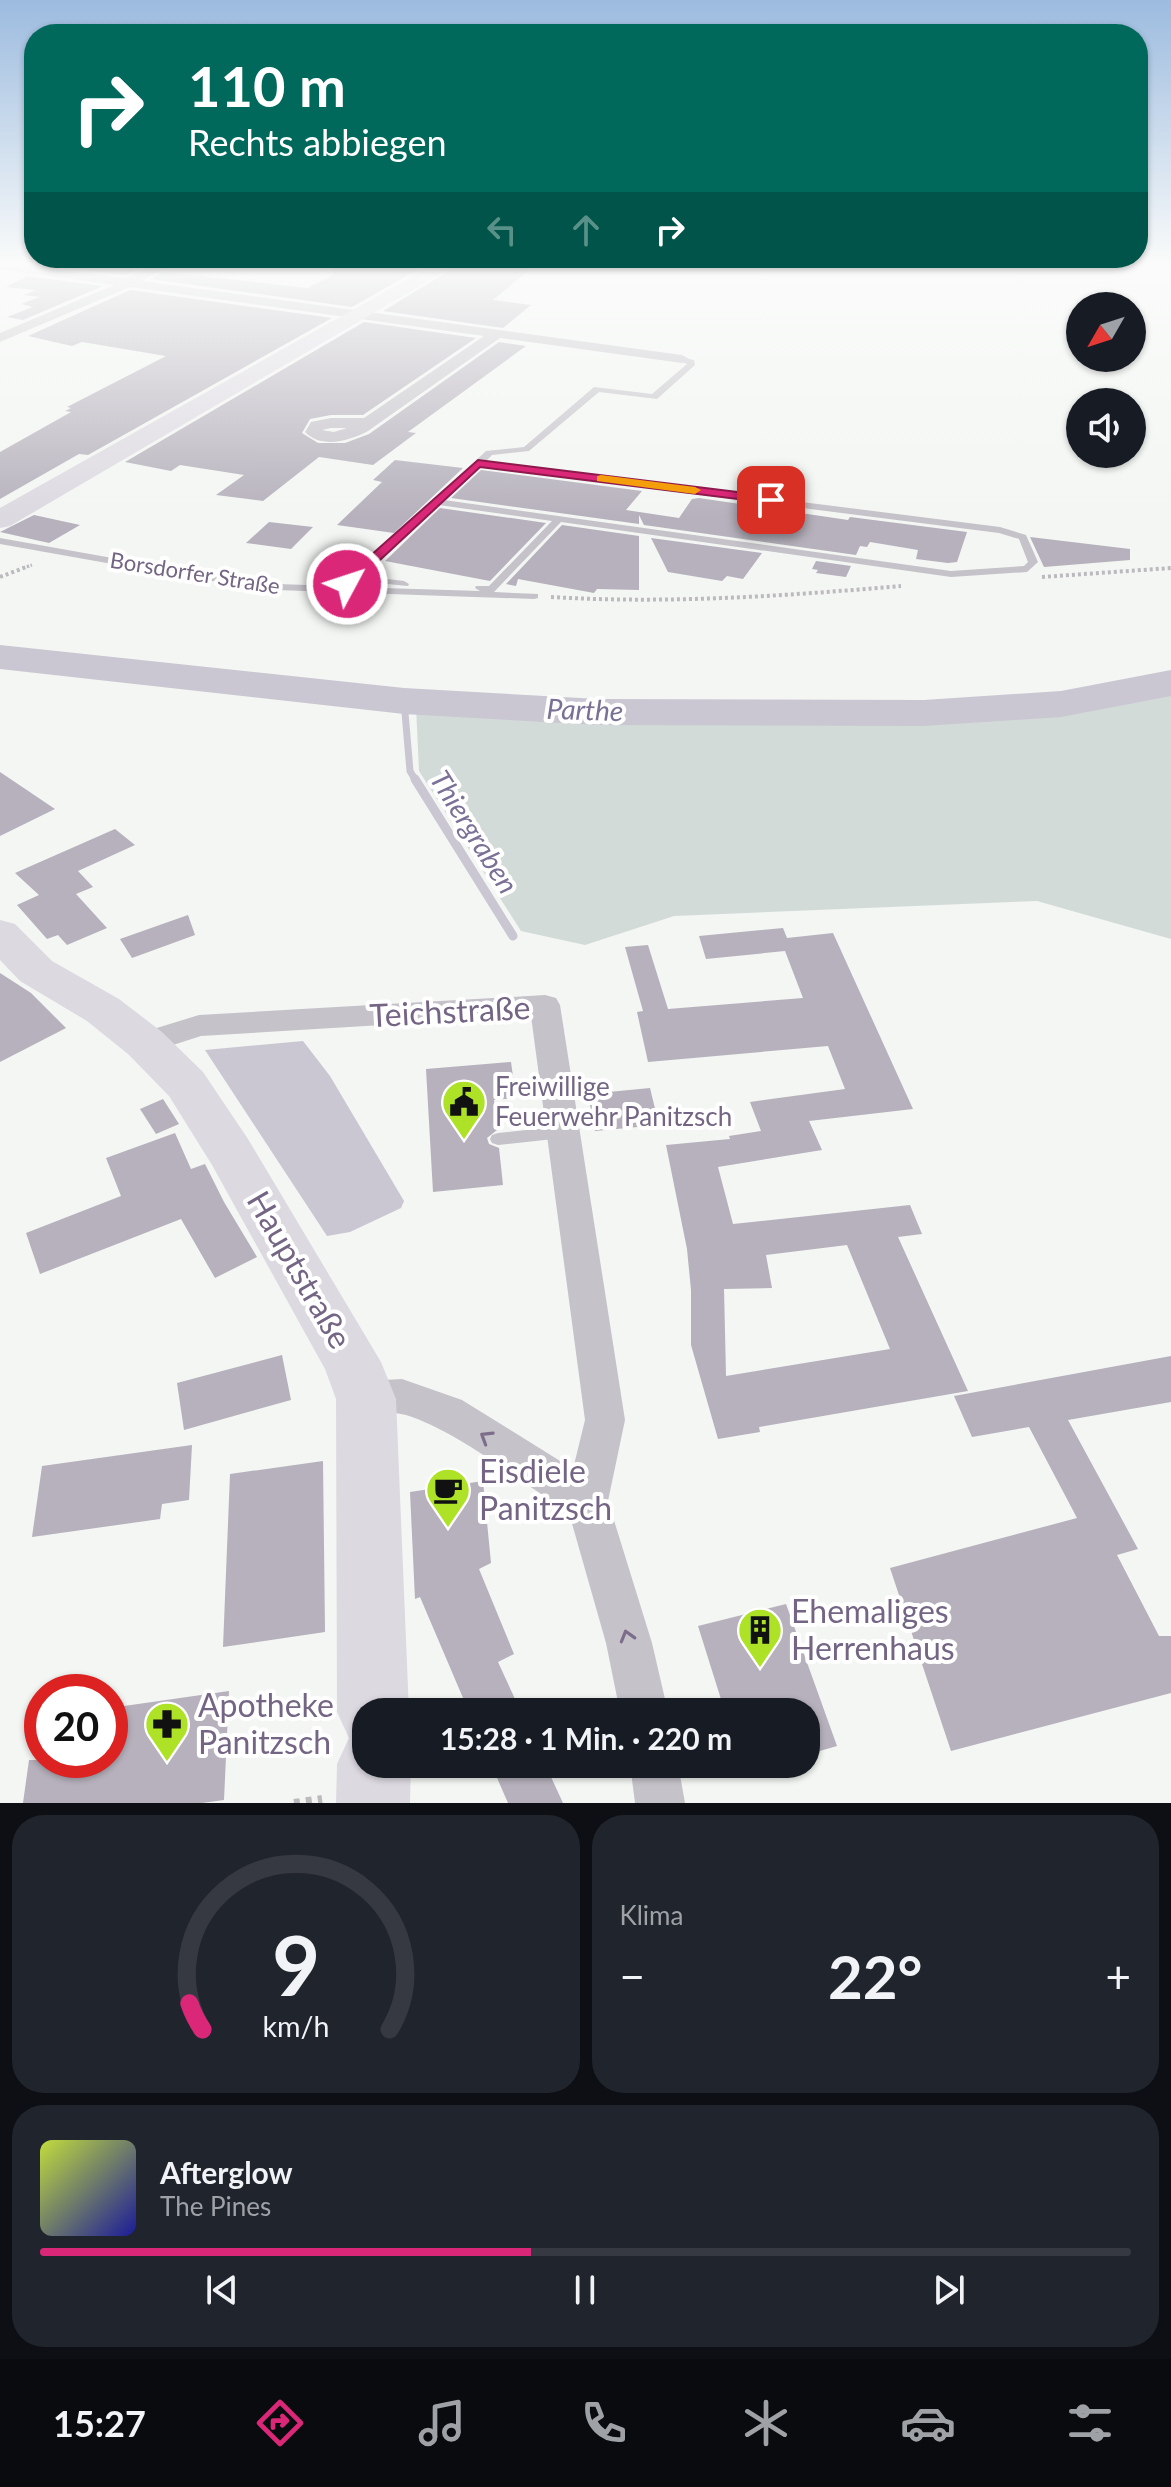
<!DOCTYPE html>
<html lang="de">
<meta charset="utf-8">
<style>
body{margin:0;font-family:Lato,sans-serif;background:#20242c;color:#f1f3f6;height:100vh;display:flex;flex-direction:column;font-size:30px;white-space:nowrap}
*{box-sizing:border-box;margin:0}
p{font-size:26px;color:#9ea1a6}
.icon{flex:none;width:44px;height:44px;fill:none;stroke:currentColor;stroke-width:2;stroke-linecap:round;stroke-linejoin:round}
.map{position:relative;height:1803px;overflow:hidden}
.side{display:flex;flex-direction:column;gap:12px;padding:12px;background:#0d0f14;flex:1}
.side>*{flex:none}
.top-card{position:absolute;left:24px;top:24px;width:1124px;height:244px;border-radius:32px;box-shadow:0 2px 6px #0004;background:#00695c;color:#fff;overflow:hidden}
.needle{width:52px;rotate:231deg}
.fabs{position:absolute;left:1066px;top:292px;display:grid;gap:16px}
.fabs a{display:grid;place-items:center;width:80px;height:80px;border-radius:50%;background:#171b24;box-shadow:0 2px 6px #0004;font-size:40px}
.speed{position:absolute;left:24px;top:1674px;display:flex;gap:16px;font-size:40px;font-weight:700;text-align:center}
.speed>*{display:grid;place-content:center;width:104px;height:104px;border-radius:50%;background:#171b24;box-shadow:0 2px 6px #0004;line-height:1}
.speed .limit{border:12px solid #d22;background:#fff;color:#111}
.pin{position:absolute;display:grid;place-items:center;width:68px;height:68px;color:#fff;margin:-34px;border-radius:16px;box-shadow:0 4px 12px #0006}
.me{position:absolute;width:88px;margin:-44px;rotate:50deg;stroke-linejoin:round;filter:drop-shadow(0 0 6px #0008)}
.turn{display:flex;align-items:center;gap:28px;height:168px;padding:0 32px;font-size:36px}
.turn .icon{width:104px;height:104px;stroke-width:2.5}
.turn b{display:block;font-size:56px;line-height:68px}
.lanes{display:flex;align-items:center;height:76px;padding:0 32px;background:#0003;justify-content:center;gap:40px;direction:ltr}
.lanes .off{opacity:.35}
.big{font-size:60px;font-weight:700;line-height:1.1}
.side .tile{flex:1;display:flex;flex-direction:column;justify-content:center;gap:12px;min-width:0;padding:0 28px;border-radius:32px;background:#20242c}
.side .dial{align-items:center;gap:0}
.dial svg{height:208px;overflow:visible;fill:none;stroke:#363941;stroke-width:7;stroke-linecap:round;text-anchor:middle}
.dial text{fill:#f1f3f6;stroke:none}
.song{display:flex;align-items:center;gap:24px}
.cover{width:96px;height:96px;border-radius:12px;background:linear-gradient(135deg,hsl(70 70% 55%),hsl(240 70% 35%))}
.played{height:8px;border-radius:4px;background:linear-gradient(90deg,#db2777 45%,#363941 45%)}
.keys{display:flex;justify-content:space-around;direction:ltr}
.heat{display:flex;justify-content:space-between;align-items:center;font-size:44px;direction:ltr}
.side .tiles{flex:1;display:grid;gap:12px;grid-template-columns:1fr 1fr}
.tile:last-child{grid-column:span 2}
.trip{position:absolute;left:352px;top:1698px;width:468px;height:80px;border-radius:32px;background:#171b24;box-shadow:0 2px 6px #0004;font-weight:700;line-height:80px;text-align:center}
.dock{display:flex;height:128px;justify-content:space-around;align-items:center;background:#090b0e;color:#9ea1a6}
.dock .icon{width:56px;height:56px}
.dock .active{color:#db2777}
.dock b{font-size:36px;color:#f1f3f6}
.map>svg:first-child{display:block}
</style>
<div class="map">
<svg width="1171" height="1803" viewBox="0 0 1171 1803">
<rect width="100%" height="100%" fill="#f3f6f3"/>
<!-- green -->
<polygon fill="#d2dbd8" points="1171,692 1171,939 1037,901 674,916 585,945 521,931 419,771 416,706 625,719 912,719 1068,709"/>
<!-- water -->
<polygon fill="#cac6d2" points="303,1041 330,1076 404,1201 401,1208 350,1232 327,1236 205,1050"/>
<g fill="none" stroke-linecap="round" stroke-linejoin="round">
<!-- stream-far1 -->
<polyline stroke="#cac6d2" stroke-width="7" points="404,701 410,771 416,781"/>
<!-- stream -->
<polyline stroke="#cac6d2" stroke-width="9" points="415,779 513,936"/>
<!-- river -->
<polygon fill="#cac6d2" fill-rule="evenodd" points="0,645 404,688 598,699 924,700 1061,691 1171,670 1171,696 1061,717 924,726 598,725 404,714 0,669"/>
</g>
<!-- building -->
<g fill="#b6b1bc" fill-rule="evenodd">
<polygon points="58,263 94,263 138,269 126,275 51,266"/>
<polygon points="333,263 429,263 352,307 151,279 163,272 307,288 333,275"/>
<polygon points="462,263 530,269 493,300 531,305 503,328 383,311"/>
<polygon points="27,276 103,286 23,320 7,317 33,307 21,304 40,297 24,295 36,290 6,287"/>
<polygon points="130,290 332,318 88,455 79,454 0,499 0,452 71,412 65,411 71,408 67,407 166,356 82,342 72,346 28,336"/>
<polygon points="364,322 476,338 363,415 331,415 310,419 302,433 318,443 345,443 369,434 499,342 526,346 408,432 416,433 373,465 319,457 263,501 216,495 244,475 180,465 171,471 125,462"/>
<polygon points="395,460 463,468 394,533 337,525 382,482 373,480"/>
<polygon points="481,470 642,491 626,510 679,518 692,499 699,498 848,520 850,517 967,532 957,562 948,563 916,559 918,550 870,542 867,547 860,546 856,555 644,525 639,515 639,524 451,498"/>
<polygon points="440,508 546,523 490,581 385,561"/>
<polygon points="34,515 80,525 49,543 0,532"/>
<polygon points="269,522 313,527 291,549 246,543"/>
<polygon points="562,525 639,536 639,590 597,589 594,593 518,579 516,586 506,584"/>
<polygon points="1030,537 1130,549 1130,560 1044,567"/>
<polygon points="651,538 762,553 743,579 727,576 722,581 668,572"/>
<polygon points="816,561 851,566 846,577 816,573 818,570 812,569"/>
<polygon points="0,772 55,809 0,836"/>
<polygon points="115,829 135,845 78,871 93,887 76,894 107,928 67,945 58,935 47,939 17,905 39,895 15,873"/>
<polygon points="188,915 195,935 132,958 120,939"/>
<path d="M 783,928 L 787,938 L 833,933 L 913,1109 L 809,1121 L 822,1150 L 718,1167 L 733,1224 L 910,1205 L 922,1234 L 898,1237 L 968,1391 L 759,1427 L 760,1432 L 718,1439 L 691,1345 L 691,1290 L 687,1249 L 666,1145 L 730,1139 L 729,1136 L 761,1131 L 750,1102 L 845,1089 L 828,1046 L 648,1062 L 637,1012 L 643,1011 L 625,947 L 648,945 L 668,1009 L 803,998 L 785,951 L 706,959 L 699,936 ZM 847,1245 L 890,1349 L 726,1376 L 724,1289 L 772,1288 L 766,1255 Z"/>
<polygon points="0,973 31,993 66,1028 0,1062"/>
<polygon points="511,1062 516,1098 494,1100 497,1130 487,1138 489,1144 499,1148 503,1185 433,1192 426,1069"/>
<polygon points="650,1088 659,1125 595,1131 588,1094"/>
<polygon points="163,1099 179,1124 156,1134 140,1109"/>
<polygon points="175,1133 191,1169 205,1164 224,1202 257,1257 215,1278 181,1219 40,1274 26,1233 121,1196 106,1158"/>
<polygon points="282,1355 291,1400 184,1430 177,1383"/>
<polygon points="1171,1356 1171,1402 1068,1420 1138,1549 1117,1555 1159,1636 1171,1636 1171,1693 951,1751 890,1568 1077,1518 1029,1427 972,1437 954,1396"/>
<polygon points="192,1445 189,1500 162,1504 160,1519 32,1537 42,1466"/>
<polygon points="323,1461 325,1632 223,1647 230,1474"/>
<polygon points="483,1481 491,1563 479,1569 514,1654 498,1662 521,1712 469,1712 420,1597 415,1599 410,1492"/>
<polygon points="786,1604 837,1746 806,1755 806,1712 725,1712 698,1626"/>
<polygon points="229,1691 224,1800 202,1803 23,1803 29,1760 110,1760 110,1708"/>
<polygon points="491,1764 545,1764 563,1803 508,1803"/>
</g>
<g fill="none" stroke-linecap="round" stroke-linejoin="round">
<!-- path-far2 -->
<g stroke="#bcb9bf" stroke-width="3" stroke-dasharray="2 2" stroke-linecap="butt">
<polyline points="23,568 32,565"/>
<polyline points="1168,568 1171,568"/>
</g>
<!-- path-far1 -->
<g stroke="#bcb9bf" stroke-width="4" stroke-dasharray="3 3" stroke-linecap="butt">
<polyline points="0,577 29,566"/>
<polyline points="1042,577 1171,568"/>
<path d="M 551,597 C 669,604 784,596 901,586"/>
</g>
<!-- path -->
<polyline stroke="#bcb9bf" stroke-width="8" stroke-dasharray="6 6" stroke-linecap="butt" points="294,1803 322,1799"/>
<!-- lane -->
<g fill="#c5c2c9" fill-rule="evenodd">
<path d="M 679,357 L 694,360 L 695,365 L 657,399 L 599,392 L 529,451 L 492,455 L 485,462 L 1000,527 L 1026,535 L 1038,562 L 1027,572 L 951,577 L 561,522 L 494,592 L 538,594 L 538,598 L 534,599 L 276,590 L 191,578 L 0,544 L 0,538 L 191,572 L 276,584 L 341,586 L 486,451 L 524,447 L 594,387 L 652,394 L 687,364 L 679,361 ZM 480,467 L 999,533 L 1019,539 L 1028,562 L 1024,566 L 951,571 L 444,500 ZM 439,505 L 552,521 L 489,586 L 476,586 L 475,588 L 480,591 L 351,587 L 356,581 L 408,586 L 409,584 L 404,581 L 362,576 Z"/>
<polygon points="563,1126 569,1128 571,1132 569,1136 563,1138 498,1145 492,1143 490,1139 492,1135 498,1133"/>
</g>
<!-- street -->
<g fill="#c5c2c9" fill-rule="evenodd">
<path d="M 0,263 L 126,278 L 158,263 L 174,263 L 142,281 L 682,355 L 689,359 L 682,363 L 500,338 L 368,431 C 349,441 322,449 305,432 L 311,422 L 331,418 L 364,418 L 484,336 L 130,287 L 0,342 L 0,333 L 114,285 L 0,269 ZM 331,428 L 347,428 L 334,432 L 322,430 Z"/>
<path d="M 545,995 L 556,998 L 560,1005 L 625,1420 L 608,1501 L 652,1643 L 668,1712 L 620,1712 L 606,1643 L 569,1513 C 523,1483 457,1431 406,1415 C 388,1410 370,1418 352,1411 L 346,1399 L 352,1387 L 366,1381 L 402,1379 L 462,1400 L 573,1469 L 585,1420 L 531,1016 L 201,1036 L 145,1054 L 134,1051 L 129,1043 L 134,1035 L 199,1015 Z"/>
<polygon points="630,1764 678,1764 685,1803 635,1803"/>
</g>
<!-- secondary -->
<g fill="#ddd9e1" fill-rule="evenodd">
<polygon points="436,263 459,263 10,526 0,528 0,508"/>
<polygon points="0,920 15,924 52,961 119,999 162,1032 203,1072 248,1139 381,1362 396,1399 409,1712 366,1712 366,1764 411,1764 410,1803 336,1803 337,1764 349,1738 337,1712 336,1399 325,1369 212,1165 169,1096 128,1054 87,1021 20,981 0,960"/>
</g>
</g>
<!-- one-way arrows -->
<defs><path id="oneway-chevron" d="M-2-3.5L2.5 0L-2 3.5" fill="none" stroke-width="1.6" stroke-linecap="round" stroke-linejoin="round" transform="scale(2)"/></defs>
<g stroke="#7c6e8b">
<use href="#oneway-chevron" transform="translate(486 1437) rotate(-148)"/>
<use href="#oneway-chevron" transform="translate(627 1636) rotate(-106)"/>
</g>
<!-- sky -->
<linearGradient id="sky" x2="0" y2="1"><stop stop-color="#9cbbdf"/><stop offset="0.51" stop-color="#fafbfa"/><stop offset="1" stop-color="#fafbfa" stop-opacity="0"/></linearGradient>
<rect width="1171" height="516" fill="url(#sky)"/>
<!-- route -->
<polygon fill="#db2777" stroke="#8e194d" stroke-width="2" points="478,460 771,496 777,500 771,503 480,467 351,587 342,587 342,581"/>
<!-- slow -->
<polygon fill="#f59e0b" points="601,475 695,487 701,490 695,494 597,481 597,476"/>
<!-- icons -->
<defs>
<g id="civic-pin" transform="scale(2.3)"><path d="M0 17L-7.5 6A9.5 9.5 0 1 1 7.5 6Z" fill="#aee227" stroke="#fff"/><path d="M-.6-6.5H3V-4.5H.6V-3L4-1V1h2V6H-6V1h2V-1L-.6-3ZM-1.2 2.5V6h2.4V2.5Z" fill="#111"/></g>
<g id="cafe-pin" transform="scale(2.3)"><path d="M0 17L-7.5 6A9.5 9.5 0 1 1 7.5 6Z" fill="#aee227" stroke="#fff"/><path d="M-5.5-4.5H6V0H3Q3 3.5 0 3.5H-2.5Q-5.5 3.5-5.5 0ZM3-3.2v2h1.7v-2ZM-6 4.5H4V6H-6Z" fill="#111"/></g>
<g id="building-pin" transform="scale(2.3)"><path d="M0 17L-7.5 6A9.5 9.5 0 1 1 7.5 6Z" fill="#aee227" stroke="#fff"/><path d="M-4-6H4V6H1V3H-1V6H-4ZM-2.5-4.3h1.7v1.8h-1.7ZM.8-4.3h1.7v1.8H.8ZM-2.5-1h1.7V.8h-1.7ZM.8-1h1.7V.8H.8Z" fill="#111"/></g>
<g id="pharmacy-pin" transform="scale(2.3)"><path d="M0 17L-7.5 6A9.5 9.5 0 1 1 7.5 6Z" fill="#aee227" stroke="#fff"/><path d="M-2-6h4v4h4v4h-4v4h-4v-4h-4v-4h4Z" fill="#111"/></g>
</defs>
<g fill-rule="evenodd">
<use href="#civic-pin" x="464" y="1102"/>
<use href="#cafe-pin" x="448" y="1490"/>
<use href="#building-pin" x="760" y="1630"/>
<use href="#pharmacy-pin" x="167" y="1724"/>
</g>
<g text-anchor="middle" stroke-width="8" stroke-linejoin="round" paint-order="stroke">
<!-- far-street labels -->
<g font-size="22" fill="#746584" stroke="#fff">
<text transform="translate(195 573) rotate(9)" y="8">Borsdorfer Straße</text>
</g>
<!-- poi labels -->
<g font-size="26" fill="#746584" stroke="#fff" text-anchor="start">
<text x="495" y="1096">Freiwillige<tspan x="495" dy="30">Feuerwehr Panitzsch</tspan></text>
</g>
<!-- water labels -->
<g font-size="28" font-style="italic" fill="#7b7095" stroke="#fff">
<text transform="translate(585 710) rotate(2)" y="10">Parthe</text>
<text transform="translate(474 832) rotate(58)" y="10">Thiergraben</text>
</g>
<!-- near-street labels -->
<g font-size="32" fill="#746584" stroke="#fff">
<text transform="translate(450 1012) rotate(-3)" y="11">Teichstraße</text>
<text transform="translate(299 1270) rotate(60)" y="11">Hauptstraße</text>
</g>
<!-- near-poi labels -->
<g font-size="32" fill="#746584" stroke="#fff" text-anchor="start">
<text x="479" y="1483">Eisdiele<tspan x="479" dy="37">Panitzsch</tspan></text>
<text x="791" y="1623">Ehemaliges<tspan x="791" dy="37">Herrenhaus</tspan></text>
<text x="198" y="1717">Apotheke<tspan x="198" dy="37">Panitzsch</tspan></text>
</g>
</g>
</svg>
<div class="fabs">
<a><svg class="needle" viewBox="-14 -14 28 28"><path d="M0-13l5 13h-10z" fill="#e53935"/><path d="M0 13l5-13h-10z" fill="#9ea1a6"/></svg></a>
<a><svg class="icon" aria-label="sound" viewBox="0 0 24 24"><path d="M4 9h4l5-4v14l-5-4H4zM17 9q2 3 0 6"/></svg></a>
</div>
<div class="speed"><div class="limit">20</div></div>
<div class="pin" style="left:771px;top:500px;background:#d93025"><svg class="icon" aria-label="arrive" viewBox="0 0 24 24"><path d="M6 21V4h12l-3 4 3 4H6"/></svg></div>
<svg class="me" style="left:347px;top:584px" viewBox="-20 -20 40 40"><circle r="17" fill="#db2777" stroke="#fff" stroke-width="3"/><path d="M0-11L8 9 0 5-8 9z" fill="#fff"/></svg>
<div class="trip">15:28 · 1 Min. · 220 m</div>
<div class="top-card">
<div class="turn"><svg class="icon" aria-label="right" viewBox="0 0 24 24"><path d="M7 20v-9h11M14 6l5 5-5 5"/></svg><div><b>110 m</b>Rechts abbiegen</div></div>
<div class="lanes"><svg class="icon off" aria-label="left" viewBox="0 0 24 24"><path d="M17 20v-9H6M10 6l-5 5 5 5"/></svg><svg class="icon off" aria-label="ahead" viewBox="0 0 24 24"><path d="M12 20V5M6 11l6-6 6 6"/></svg><svg class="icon" aria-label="right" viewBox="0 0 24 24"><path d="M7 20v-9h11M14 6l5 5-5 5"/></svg></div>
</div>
</div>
<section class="side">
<div class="tiles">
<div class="tile dial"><svg viewBox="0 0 100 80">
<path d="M14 69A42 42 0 1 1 86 69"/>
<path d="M14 69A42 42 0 0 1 9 59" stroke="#db2777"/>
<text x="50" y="56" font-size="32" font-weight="700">9</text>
<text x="50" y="72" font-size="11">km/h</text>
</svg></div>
<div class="tile"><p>Klima</p>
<div class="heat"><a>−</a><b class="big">22°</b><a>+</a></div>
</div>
<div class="tile">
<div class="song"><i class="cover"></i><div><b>Afterglow</b><p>The Pines</p></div></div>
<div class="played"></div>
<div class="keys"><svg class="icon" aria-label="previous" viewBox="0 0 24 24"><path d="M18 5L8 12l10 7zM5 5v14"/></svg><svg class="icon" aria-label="pause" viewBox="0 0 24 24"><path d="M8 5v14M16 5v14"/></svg><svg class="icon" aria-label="next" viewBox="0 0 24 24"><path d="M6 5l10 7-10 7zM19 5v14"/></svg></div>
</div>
</div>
</section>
<nav class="dock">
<b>15:27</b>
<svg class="icon active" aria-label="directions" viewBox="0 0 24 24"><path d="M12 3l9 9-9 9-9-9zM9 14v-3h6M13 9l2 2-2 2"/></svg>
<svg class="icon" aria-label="music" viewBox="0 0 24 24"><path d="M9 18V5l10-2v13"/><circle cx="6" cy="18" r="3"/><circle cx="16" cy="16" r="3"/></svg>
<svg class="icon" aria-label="phone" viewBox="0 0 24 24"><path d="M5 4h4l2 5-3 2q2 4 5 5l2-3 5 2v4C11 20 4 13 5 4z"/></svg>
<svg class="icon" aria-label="climate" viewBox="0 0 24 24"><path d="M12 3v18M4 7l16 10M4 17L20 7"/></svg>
<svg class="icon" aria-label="car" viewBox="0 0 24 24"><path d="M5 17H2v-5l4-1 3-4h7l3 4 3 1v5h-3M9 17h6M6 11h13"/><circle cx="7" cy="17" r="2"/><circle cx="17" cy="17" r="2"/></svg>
<svg class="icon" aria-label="filters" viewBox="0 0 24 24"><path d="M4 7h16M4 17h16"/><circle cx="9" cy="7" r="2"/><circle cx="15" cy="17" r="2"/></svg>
</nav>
